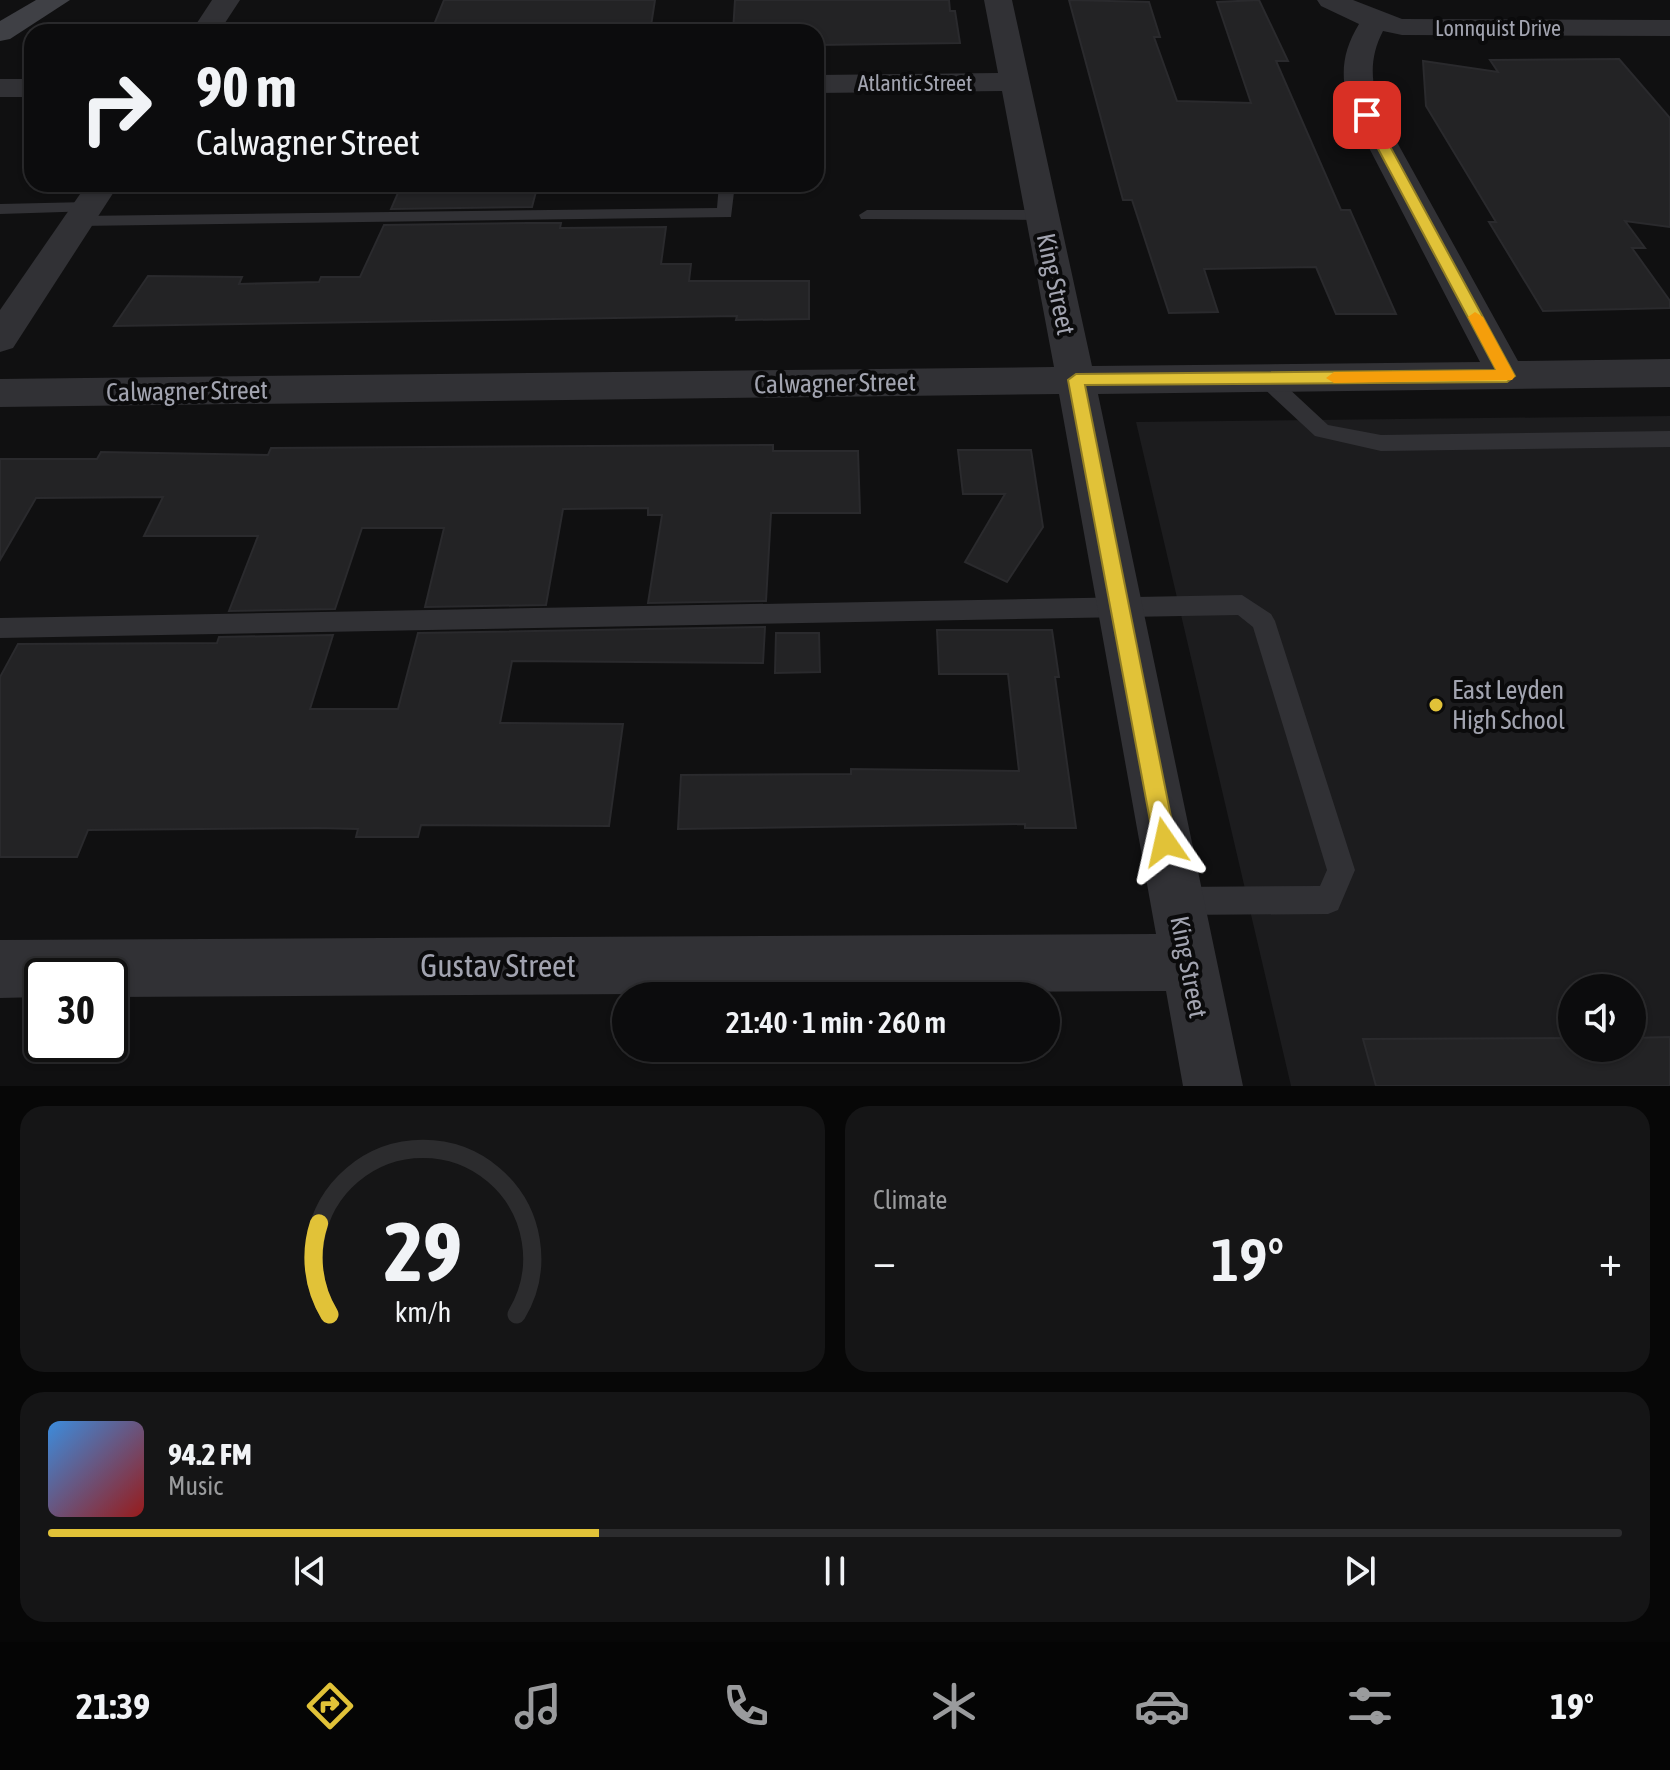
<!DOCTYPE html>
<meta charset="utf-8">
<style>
body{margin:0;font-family:"Asap Condensed",sans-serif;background:#151516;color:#f1f3f6;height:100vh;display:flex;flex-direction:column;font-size:30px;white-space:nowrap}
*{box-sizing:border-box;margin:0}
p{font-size:26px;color:#9a9b9d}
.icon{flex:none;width:44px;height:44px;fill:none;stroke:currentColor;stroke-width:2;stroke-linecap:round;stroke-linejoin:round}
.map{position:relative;height:1086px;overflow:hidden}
.sheet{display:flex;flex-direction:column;gap:20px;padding:20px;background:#070707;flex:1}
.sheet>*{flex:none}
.guide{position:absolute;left:24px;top:24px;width:800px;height:168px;border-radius:24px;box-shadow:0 2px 6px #0004,0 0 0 2px #2c2c2e;background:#0c0c0d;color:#f1f3f6;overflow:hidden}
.controls{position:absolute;left:1558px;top:974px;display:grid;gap:16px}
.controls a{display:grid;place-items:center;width:88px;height:88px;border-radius:50%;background:#0c0c0d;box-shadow:0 2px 6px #0004,0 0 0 2px #2c2c2e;font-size:40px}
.speed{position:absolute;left:24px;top:958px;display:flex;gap:16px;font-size:40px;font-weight:700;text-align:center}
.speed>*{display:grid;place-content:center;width:104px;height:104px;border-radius:50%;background:#0c0c0d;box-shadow:0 2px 6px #0004,0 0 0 2px #2c2c2e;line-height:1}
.speed .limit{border:4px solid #111;border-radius:12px;background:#fff;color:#111}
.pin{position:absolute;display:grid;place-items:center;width:68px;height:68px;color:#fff;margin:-34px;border-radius:16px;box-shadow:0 4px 12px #0006}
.me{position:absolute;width:88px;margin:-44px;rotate:349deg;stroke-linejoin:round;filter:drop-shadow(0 0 6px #0008)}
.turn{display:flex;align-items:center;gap:28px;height:168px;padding:0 40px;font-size:36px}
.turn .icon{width:104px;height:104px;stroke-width:2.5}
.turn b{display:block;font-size:56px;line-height:68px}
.big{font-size:60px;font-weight:600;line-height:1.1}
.sheet .card{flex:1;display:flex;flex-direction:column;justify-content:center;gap:12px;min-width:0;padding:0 28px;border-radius:24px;background:#151516}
.sheet .dial{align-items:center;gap:0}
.dial svg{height:208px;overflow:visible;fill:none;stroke:#2c2c2e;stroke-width:7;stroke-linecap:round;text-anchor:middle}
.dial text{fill:#f1f3f6;stroke:none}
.song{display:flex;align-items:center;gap:24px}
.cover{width:96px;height:96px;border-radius:12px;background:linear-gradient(135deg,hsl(210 70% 55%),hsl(0 70% 35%))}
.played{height:8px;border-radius:4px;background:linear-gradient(90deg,#e1c238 35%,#2c2c2e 35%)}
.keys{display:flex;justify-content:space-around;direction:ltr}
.heat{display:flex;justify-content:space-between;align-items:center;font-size:44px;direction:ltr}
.sheet .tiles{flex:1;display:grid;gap:20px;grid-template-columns:1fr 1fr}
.card:last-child{grid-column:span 2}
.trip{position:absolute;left:612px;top:982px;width:448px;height:80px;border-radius:40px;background:#0c0c0d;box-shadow:0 2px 6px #0004,0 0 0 2px #2c2c2e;font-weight:600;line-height:80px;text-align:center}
.menu{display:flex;height:128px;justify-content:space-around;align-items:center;background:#050505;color:#9a9b9d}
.menu .icon{width:56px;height:56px}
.menu .current{color:#e1c238}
.menu b{font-size:36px;color:#f1f3f6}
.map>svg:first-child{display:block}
</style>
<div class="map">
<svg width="1670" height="1086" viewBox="0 0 1670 1086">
<rect width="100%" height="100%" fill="#101011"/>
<!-- built -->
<path fill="#1c1c1e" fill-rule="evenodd" d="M 1670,416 L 1670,1086 L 1291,1086 L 1136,422 ZM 1572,988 L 1632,988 L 1632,1048 L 1572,1048 Z"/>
<!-- building -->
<g fill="#232325" stroke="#2a2a2d" stroke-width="2">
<polygon points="444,0 655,0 650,32 431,32"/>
<polygon points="735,0 949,0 950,11 955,11 960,43 816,45 816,32 733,32"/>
<polygon points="1069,0 1149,2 1160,37 1154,37 1177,101 1251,103 1217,2 1259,0 1288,61 1276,61 1341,210 1350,210 1396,314 1336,314 1316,267 1204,269 1218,312 1169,313 1132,200 1123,200"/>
<polygon points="1619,59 1670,118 1670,227 1625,221 1645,248 1632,248 1670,301 1670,308 1543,311 1489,222 1496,222 1426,106 1423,61 1498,72 1490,60"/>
<polygon points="538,184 532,207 391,209 401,186"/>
<polygon points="528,223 561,223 560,228 666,227 661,264 691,264 689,281 809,281 809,319 736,320 737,316 114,326 148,276 242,277 239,284 319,282 321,277 360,277 384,225"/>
<polygon points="773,445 773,451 858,451 860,513 771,513 766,601 648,603 662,515 648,515 648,508 563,509 546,605 425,607 444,528 362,528 335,609 229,611 258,536 144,536 163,497 36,498 0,560 0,459 97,459 101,452 268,455 271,448"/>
<polygon points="958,450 1031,450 1043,527 1007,582 965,562 1005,494 963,494"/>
<polygon points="765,627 763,663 512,661 500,723 623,724 609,826 421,825 418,837 356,837 358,829 318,828 88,830 77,857 0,857 0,677 18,644 217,643 219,637 333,635 310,709 398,709 418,633"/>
<polygon points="937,630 1052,630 1059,677 1055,677 1076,828 1025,828 1025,824 678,829 681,775 851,774 851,769 1019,771 1008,674 939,674"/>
<polygon points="776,633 819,633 820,672 775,673"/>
<polygon points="1670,1037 1670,1086 1376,1086 1363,1039 1572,1038 1572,1048 1632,1048 1632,1038"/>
</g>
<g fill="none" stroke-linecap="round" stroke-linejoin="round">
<!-- lane -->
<g fill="#313135" fill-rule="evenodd">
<polygon points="719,184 735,184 731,217 79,226 70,221 79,216 717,208"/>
<polygon points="88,202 94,203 94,211 0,214 0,204"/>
<polygon points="867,210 1041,210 1049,215 1041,220 861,219 859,215"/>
<polygon points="1265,371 1272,373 1328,425 1381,435 1670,431 1670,447 1381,451 1315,436 1258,383 1255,378 1258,373"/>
<polygon points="1242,595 1271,614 1275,621 1355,870 1338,910 1328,914 1176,915 1166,911 1162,901 1166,891 1176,887 1320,886 1327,870 1253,627 1238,615 0,638 0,618"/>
</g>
<!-- street -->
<g fill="#313135" fill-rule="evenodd">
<polygon points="212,0 240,0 219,32 191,32"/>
<path d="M 984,0 L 1012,0 L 1092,366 L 1480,362 L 1352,115 C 1340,81 1340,55 1359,24 L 1321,6 L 1317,0 L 1353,0 L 1402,19 L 1670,20 L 1670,36 L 1402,35 L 1383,31 C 1368,60 1371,85 1382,115 L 1518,361 L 1670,359 L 1670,387 L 1098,394 L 1243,1086 L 1183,1086 L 1166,991 L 110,997 L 110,976 L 42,976 L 42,997 L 0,998 L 0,940 L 1156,934 L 1059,394 L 0,407 L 0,379 L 1054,367 L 1002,91 L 816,93 L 816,75 L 998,73 Z"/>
<rect x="0" y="79" width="32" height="18"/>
<polygon points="87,184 119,184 13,348 0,352 0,310"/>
</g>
<!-- secondary -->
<polygon fill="#3f4045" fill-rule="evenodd" points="36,0 70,0 10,39 0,41 0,21"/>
</g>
<!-- route -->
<polygon fill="#e1c238" stroke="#927e24" stroke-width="2" points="1362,112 1373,115 1515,376 1507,382 1085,385 1176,842 1173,850 1165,853 1158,850 1154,842 1068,380 1076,374 1496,370 1360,115"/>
<!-- slow -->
<polygon fill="#f59e0b" points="1475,312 1483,317 1515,376 1512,380 1334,383 1326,378 1334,372 1496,370 1468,317"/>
<!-- markers -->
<circle fill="#e1c238" stroke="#0b0b0c" stroke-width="3" cx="1436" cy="705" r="8"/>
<g text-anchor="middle" stroke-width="8" stroke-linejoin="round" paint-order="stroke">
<!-- far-street labels -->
<g font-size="22" fill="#a2a4b0" stroke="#0b0b0c">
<text x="1498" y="36">Lonnquist Drive</text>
<text x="915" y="91">Atlantic Street</text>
</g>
<!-- street labels -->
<g font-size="26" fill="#a2a4b0" stroke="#0b0b0c">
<text transform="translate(1056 284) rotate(78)" y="9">King Street</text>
<text transform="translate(835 383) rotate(-1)" y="9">Calwagner Street</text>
<text transform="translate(187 391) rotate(-1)" y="9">Calwagner Street</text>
<text transform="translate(1189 967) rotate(79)" y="9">King Street</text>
</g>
<!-- poi labels -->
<g font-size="26" fill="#a2a4b0" stroke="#0b0b0c" text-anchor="start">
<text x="1452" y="699">East Leyden<tspan x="1452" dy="30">High School</tspan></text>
</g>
<!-- near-street labels -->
<g font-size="32" fill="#a2a4b0" stroke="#0b0b0c">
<text x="498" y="977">Gustav Street</text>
</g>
</g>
</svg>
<div class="controls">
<a><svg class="icon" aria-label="sound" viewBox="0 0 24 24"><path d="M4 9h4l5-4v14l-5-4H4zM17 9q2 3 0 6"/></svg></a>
</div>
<div class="speed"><div class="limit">30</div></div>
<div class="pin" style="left:1367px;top:115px;background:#d93025"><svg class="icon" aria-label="arrive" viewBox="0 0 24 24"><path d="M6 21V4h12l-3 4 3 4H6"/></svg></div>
<svg class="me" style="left:1165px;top:842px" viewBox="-20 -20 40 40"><path d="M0-17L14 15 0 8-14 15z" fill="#e1c238" stroke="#fff" stroke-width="4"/></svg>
<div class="trip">21:40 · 1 min · 260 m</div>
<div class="guide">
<div class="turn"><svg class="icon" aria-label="right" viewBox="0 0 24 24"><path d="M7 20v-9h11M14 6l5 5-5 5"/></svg><div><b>90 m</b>Calwagner Street</div></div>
</div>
</div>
<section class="sheet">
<div class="tiles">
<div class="card dial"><svg viewBox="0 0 100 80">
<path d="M14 69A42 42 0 1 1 86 69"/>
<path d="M14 69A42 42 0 0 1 10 34" stroke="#e1c238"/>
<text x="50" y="56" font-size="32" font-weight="700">29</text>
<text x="50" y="72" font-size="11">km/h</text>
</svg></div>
<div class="card"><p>Climate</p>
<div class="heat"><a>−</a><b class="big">19°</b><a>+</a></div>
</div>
<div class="card">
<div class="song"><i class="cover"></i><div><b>94.2 FM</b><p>Music</p></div></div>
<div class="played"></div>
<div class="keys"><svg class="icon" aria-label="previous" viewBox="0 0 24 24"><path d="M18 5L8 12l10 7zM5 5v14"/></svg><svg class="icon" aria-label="pause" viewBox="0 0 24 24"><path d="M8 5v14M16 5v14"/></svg><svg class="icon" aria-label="next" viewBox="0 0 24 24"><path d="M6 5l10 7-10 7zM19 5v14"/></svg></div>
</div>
</div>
</section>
<nav class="menu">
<b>21:39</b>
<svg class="icon current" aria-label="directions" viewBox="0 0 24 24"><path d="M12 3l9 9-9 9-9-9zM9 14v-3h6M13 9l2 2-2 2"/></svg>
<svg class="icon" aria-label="music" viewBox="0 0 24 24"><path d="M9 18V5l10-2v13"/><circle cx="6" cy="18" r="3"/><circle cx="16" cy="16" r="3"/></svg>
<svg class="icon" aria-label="phone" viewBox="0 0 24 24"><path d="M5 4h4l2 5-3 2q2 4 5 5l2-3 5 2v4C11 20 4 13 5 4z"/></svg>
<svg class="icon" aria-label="climate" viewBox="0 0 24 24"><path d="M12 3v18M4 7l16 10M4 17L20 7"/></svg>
<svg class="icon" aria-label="car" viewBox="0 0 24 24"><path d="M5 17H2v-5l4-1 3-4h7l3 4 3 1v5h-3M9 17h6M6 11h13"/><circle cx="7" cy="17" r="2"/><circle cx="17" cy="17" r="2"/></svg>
<svg class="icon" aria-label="filters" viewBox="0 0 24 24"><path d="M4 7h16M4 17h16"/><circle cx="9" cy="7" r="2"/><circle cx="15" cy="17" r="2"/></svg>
<b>19°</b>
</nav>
